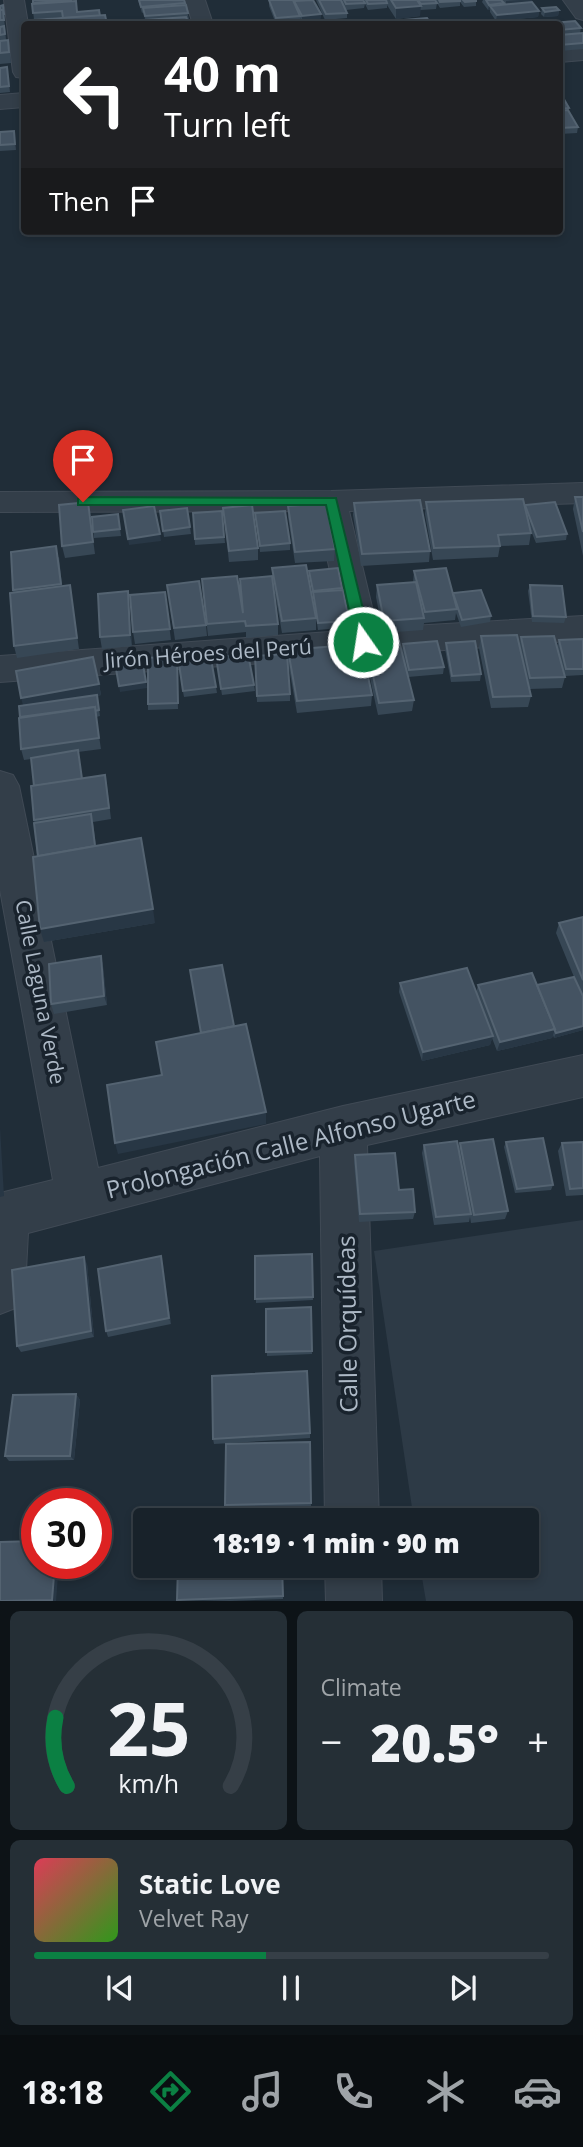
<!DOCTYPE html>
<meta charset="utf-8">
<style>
body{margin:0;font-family:"Open Sans",sans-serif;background:#252f36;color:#f1f3f6;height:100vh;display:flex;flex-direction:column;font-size:26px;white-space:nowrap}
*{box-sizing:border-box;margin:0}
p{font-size:23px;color:#9fa4a8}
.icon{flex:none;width:38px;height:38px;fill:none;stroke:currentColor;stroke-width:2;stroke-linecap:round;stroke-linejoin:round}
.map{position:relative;height:1601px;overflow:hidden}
.panel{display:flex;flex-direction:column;gap:10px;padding:10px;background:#0d1317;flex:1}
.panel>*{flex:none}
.banner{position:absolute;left:21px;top:21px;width:542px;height:214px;border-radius:7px;box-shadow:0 4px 10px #0003,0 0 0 2px #363f47;background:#202124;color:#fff;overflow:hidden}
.speed{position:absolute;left:21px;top:1488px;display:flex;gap:14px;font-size:35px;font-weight:700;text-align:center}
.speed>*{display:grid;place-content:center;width:91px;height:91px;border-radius:50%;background:#18222a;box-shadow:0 4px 10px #0003,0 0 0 2px #363f47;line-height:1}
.speed .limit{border:10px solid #d22;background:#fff;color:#111}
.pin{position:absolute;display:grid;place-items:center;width:60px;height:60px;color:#fff;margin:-72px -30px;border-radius:50% 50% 50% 0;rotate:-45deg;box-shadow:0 0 7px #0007}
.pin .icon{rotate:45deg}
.me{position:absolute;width:77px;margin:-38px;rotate:347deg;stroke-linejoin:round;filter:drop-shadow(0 0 5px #0008)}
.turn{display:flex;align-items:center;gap:24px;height:147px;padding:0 28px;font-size:32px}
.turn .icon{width:91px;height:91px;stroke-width:2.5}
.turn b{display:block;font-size:49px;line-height:60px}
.then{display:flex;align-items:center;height:66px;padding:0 28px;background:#0003;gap:14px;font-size:26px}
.big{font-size:52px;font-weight:800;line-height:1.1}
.panel .card{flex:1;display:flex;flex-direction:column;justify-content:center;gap:10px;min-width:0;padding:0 24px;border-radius:10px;background:#252f36}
.panel .dial{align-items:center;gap:0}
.dial svg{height:182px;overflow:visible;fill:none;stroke:#363f47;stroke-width:7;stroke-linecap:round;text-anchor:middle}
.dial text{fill:#f1f3f6;stroke:none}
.song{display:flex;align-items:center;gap:21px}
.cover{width:84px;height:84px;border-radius:10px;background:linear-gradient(135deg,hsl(350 70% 55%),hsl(110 70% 35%))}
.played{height:7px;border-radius:4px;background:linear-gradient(90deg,#0b8043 45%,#363f47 45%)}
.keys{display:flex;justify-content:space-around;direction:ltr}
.heat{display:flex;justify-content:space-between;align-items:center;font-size:38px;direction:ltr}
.panel .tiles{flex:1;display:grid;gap:10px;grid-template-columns:1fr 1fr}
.card:last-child{grid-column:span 2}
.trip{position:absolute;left:133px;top:1508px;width:406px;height:70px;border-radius:7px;background:#18222a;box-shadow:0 4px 10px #0003,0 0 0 2px #363f47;font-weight:800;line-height:70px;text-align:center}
.menu{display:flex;height:112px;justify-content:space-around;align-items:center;background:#0a0e11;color:#9fa4a8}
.menu .icon{width:49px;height:49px}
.menu .selected{color:#0b8043}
.menu b{font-size:32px;color:#f1f3f6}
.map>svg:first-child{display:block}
</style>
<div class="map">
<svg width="583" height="1601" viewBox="0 0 583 1601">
<rect width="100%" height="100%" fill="#202d38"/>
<!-- airport -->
<polygon fill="#2d3a46" points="583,1220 583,1601 426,1601 420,1566 527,1566 527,1521 414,1521 374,1251"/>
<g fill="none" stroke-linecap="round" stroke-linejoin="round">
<!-- minor casing -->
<g stroke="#404a55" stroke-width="2">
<g id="minor">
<polygon points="4,0 24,0 28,24 24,24 24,78 16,77 13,72"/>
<polygon points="185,0 205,0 213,24 193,24"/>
<polygon points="563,0 583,0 583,20 576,18"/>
<polygon points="583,48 583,60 560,62 560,50"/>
<polygon points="24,93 24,107 0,109 0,95"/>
<polygon points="583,483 583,503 349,511 377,628 583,616 583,640 0,682 0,656 343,631 317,511 0,512 0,492 331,491"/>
<polygon points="0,771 13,775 19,786 98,1168 343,1106 583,1055 583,1097 367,1145 379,1521 325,1521 320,1156 28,1233 25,1289 18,1307 0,1314 0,1193 53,1180 0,890"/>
<polygon points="325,1566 381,1566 382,1601 326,1601"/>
</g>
</g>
<!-- minor -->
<use href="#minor" fill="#333e49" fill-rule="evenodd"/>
</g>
<!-- wall -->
<g fill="#374755">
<polygon points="33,0 72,0 77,12 99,10 63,18 63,17 34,19 32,4 33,4"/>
<polygon points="138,0 185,3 189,19 145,20 144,12 142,13"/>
<polygon points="269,0 294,4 294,1 321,14 320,20 302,22 300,18 300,22 276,24 269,6"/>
<polygon points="316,0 341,0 347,13 347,18 325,20"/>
<polygon points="341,0 460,0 460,6 440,8 437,3 436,9 420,10 420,16 396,19 387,5 387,8 368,10 365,4 364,8 346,10"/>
<polygon points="460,0 476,0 476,6 464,7 460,2"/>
<polygon points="483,0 501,0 502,1 502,0 532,0 531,2 539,11 538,17 496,21 490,12 490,10 488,10 482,2"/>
<polygon points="3,5 6,40 0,41 0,6"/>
<polygon points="542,8 559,10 558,16 544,17 541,14"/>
<polygon points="560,24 581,28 580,33 583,33 583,49 560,51"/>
<polygon points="0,41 10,51 11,63 0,64"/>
<polygon points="7,67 10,92 0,93 0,68"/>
<polygon points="560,95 569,108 568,111 578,127 577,133 560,134"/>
<polygon points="14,131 16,150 0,151 0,132"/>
<polygon points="575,497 583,497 583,556 573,509"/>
<polygon points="88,502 95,554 65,558 62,546"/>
<polygon points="426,502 525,508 525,505 567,534 566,540 536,543 529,526 531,533 529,545 500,546 498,557 433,560 425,514"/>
<polygon points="354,503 430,551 429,562 361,566 353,515"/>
<polygon points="288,506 335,549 334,561 295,563 288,517"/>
<polygon points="223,508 258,548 258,560 229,562"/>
<polygon points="160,511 190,527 191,534 164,537"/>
<polygon points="222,511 225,543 195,545 193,513"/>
<polygon points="255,513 290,543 290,550 260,552"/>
<polygon points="118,514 121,536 94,538 92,517"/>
<polygon points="59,557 62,586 70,585 79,649 17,658 14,646 13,590"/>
<polygon points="272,568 316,618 316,630 282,633 273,582 278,624 278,635 246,638 246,632 208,636 203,590 242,608 273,578"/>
<polygon points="309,571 342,588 349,621 349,627 318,630 313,595 309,577"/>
<polygon points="414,571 491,616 490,622 461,627 456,613 455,620 424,623 423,630 383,633 376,597 377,585 413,583"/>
<polygon points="167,585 206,625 207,636 175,640"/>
<polygon points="530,585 566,617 564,623 532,622 528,591"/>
<polygon points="128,591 132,646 102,649 100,637"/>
<polygon points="165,592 171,640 135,644 133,632"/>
<polygon points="481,636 519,645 521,637 565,677 562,688 529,689 531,696 528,707 491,708 479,648"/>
<polygon points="583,639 583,675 565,676 557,646 559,640"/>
<polygon points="446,643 481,674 480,681 451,682 445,649"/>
<polygon points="366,644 414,700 412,711 378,715 365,655"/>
<polygon points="403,644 444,667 443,674 408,677 402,650"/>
<polygon points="288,650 372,695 371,706 297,713 288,662"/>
<polygon points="177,656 178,709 148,710 148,704"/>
<polygon points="255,656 290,694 290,701 257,702"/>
<polygon points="216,657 254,685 255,691 222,695"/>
<polygon points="179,670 216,687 217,693 184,697"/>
<polygon points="99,684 101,695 97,696 100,716 96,717 101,749 78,752 82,779 105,775 107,786 111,819 93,822 96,846 155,923 44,942 34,820 34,786 31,759 24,760 21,749"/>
<polygon points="583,917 583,1030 554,1038 553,1035 552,1038 497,1051 492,1038 490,1045 422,1061 399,992 400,983 476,993 478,985 537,985 574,977 556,933 559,923"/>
<polygon points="101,956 103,966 107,1005 54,1014 51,1004"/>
<polygon points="506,1142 553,1185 551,1190 515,1193 504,1147"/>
<polygon points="583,1142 583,1195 566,1196 558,1151 562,1143"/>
<polygon points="460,1143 508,1211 505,1219 471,1223 470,1217 469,1222 434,1225 422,1153 424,1145 459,1148"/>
<polygon points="355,1155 399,1190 415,1212 413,1219 359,1222 354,1163"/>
<polygon points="312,1254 313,1300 256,1303 255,1256"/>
<polygon points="161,1256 171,1324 108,1337 106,1331"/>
<polygon points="87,1264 94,1337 21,1352 17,1346"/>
<polygon points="311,1307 312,1354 267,1356 266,1309"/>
<polygon points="76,1394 80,1400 74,1460 9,1461 5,1456"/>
<polygon points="310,1433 310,1438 214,1444 213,1439"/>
<polygon points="311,1503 311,1507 226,1509 225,1505"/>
<polygon points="282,1566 283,1599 230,1601 177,1600"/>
</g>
<!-- shaded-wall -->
<g fill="#283745">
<polygon points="521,0 532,0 531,5 506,7 506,1"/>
<polygon points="504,3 503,9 490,6 490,10 488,10 489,5"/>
<polygon points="421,6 420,16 396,19 396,8"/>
<polygon points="559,10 558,16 544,17 545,12"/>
<polygon points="539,11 538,17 496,21 497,15"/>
<polygon points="321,14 320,20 302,22 302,16"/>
<polygon points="160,534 161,541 129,545 128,539"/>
<polygon points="128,591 129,603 132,646 130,635"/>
<polygon points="146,682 147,688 120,692 119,686"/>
<polygon points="99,684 101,695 97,696 100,716 97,696 24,709 21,698"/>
<polygon points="153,909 155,923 44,942 40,929"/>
<polygon points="101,956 103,966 107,1005 104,996"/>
<polygon points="583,1026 583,1030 554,1038 556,1033"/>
<polygon points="555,1029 552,1038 497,1051 500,1042"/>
<polygon points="493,1036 490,1045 422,1061 423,1052"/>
<polygon points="266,1112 266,1124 118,1154 115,1143"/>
<polygon points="0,1128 4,1196 0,1197"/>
<polygon points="161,1256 163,1263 171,1324 169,1318"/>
<polygon points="84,1257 87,1264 94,1337 91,1331"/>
<polygon points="76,1394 80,1400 74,1460 70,1456"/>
<polygon points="55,1563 59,1563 56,1601 53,1601 52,1600"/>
</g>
<!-- building -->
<g fill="#445362" stroke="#546371" stroke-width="2">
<polygon points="33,0 72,0 33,3"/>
<polygon points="139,0 184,0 185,3 141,7"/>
<polygon points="269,0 293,0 300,16 276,18"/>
<polygon points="313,0 321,14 302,16 294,1"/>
<polygon points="319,0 341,0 347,13 326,14"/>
<polygon points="344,0 363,0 365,3 346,4"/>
<polygon points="366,0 386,0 387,3 368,4"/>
<polygon points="391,0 417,0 421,6 396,8"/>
<polygon points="418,0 435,0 437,3 421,4"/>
<polygon points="439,0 460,0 460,1 440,2"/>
<polygon points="463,0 476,0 476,1 465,2"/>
<polygon points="486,0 501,0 504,3 489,5"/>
<polygon points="76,1 77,12 99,10 100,16 63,18 62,11 33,13 32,4"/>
<polygon points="532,2 539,11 497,15 490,6"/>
<polygon points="3,5 4,14 3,14 3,10 0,10 0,6"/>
<polygon points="186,5 188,13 145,16 143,8"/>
<polygon points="556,7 559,10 545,12 542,8"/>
<polygon points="0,10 3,10 4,20 0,20"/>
<polygon points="105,15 107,24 33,24 33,20"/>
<polygon points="186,17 189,24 133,24 132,21"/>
<polygon points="427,18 431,24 405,24 402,20"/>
<polygon points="575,21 581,28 560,30 560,24 540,24"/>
<polygon points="4,26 5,34 0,35 0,27"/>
<polygon points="583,33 583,43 560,45 560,35"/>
<polygon points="8,40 9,52 0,53 0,41"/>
<polygon points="7,67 9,86 0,87 0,68"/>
<polygon points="561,94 569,108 560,109 560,95"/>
<polygon points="568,110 578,127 560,128 560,111"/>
<polygon points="14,131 15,144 0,145 0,132"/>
<polygon points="575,497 583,497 583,532"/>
<polygon points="523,499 531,533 498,535 500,546 434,548 426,502"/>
<polygon points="420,500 430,551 362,554 354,503"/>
<polygon points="88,502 93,542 62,546 59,505"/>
<polygon points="555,502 567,534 537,537 525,505"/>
<polygon points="326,503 335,549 295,552 288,506"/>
<polygon points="252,505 258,548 229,551 223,508"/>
<polygon points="154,506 160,534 128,539 123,510"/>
<polygon points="187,508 190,527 163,531 160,511"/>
<polygon points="222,511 224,537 195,539 193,513"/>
<polygon points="285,511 290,543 260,546 255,513"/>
<polygon points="118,514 120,529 93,532 92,517"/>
<polygon points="56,546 61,584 13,590 11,552"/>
<polygon points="306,565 316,618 282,621 272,568"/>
<polygon points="338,568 342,588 313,591 309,571"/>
<polygon points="446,568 457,609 425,612 414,571"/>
<polygon points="237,576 243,613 240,579 272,576 278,624 246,626 245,621 207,624 202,579"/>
<polygon points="199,581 206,625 174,628 167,585"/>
<polygon points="416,582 424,618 384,621 377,585"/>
<polygon points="70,585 77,638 14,646 10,593"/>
<polygon points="530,585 562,586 566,617 533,616"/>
<polygon points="343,590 349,621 318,623 313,592"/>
<polygon points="481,590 491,616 462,620 453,593"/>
<polygon points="128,591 130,635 100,637 98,594"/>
<polygon points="165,592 170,629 133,632 130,595"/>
<polygon points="517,635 531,696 493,697 481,636"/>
<polygon points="554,636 565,677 530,678 521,637"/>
<polygon points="583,639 583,669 566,669 559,640"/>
<polygon points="399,641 414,700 379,703 366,644"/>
<polygon points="437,641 444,667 409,670 403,644"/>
<polygon points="475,641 481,674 452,676 446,643"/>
<polygon points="361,644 372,695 297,701 288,650"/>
<polygon points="248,654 254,685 221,689 216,657"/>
<polygon points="287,654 290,694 257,696 255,656"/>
<polygon points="177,656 178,703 148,704 148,658"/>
<polygon points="93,657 99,684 21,698 16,671"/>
<polygon points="142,659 146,682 119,686 115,663"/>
<polygon points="211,659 216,687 183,691 179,664"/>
<polygon points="97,695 99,710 95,711 95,707 20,717 19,706"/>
<polygon points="95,707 99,738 21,749 19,718"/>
<polygon points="78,750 82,779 34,786 31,758"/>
<polygon points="105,775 109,808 34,820 31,786"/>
<polygon points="91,814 95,846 38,856 34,823"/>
<polygon points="141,838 153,909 40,929 33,857"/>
<polygon points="583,917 583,980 559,923"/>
<polygon points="101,956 104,996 51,1004 49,964"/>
<polygon points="222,965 234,1026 201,1033 190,970"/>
<polygon points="467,968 493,1036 423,1052 400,983"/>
<polygon points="532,973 555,1029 500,1042 478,985"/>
<polygon points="574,977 583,996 583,1026 556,1033 554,1029 555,1029 537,985"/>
<polygon points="246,1024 266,1112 115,1143 107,1085 162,1075 156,1042"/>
<polygon points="543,1138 553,1185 517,1189 506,1142"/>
<polygon points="493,1139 508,1211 474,1215 460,1143"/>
<polygon points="457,1141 471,1214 436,1217 424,1145"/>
<polygon points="583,1142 583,1188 570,1189 562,1143"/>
<polygon points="395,1153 399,1190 413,1189 415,1212 360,1214 355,1155"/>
<polygon points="312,1254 313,1297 255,1299 255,1256"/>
<polygon points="161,1256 169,1318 106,1331 98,1269"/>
<polygon points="84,1257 91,1331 17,1346 12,1270"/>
<polygon points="311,1307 312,1351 266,1352 266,1309"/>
<polygon points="307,1371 310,1433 213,1439 212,1376"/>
<polygon points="76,1394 70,1456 5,1456 13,1395"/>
<polygon points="310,1442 311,1503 225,1505 226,1444"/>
<polygon points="37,1541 37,1563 55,1563 52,1600 0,1601 0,1542"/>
<polygon points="178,1566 282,1566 283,1596 177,1600"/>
</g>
<!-- route -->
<polygon fill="#0b8043" stroke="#07532c" stroke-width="2" points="83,497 336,498 371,642 363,647 356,642 326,505 78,505 78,499"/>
<g text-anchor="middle" stroke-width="7" stroke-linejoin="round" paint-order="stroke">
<!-- street labels -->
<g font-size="21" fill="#adb9c6" stroke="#19232d">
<text transform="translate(208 654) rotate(-4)" y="7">Jirón Héroes del Perú</text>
<text transform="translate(40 992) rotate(79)" y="7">Calle Laguna Verde</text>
</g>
<!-- near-street labels -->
<g font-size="24" fill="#adb9c6" stroke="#19232d">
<text transform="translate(291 1145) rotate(-14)" y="8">Prolongación Calle Alfonso Ugarte</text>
<text transform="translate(348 1324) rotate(-91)" y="8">Calle Orquídeas</text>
</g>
</g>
</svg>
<div class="speed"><div class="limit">30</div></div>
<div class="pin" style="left:83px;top:502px;background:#d93025"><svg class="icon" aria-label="arrive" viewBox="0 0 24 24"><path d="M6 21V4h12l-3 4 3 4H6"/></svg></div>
<svg class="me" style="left:363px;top:642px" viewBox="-20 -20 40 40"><circle r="17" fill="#0b8043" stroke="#fff" stroke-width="3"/><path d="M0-11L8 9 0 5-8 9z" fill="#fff"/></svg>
<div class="trip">18:19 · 1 min · 90 m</div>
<div class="banner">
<div class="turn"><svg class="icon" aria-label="left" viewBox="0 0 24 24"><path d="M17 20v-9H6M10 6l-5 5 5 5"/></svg><div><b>40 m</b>Turn left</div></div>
<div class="then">Then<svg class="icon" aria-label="arrive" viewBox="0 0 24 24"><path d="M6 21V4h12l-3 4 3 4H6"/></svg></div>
</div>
</div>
<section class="panel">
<div class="tiles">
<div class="card dial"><svg viewBox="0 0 100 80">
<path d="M14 69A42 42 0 1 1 86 69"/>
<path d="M14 69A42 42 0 0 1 9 39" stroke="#0b8043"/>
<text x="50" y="56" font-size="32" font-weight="700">25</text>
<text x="50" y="72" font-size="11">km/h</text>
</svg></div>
<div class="card"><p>Climate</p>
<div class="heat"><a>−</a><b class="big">20.5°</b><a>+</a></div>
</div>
<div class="card">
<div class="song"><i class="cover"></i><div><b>Static Love</b><p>Velvet Ray</p></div></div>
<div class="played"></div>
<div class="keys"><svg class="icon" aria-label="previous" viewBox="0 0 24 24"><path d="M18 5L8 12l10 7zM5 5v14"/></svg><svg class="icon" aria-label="pause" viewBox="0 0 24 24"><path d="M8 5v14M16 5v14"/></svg><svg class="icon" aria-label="next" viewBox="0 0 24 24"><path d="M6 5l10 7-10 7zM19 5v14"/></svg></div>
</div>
</div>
</section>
<nav class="menu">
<b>18:18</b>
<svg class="icon selected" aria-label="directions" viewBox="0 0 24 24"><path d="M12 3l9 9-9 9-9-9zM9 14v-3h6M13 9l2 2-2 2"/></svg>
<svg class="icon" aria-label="music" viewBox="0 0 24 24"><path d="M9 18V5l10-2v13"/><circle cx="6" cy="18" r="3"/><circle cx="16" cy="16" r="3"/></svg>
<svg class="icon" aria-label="phone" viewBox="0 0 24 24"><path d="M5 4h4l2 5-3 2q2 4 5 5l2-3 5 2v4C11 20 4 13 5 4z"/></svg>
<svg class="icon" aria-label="climate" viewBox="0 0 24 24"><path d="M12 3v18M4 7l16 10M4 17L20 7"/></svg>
<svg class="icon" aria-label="car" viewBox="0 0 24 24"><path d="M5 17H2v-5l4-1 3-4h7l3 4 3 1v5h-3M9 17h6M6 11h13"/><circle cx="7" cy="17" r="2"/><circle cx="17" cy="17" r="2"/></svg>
</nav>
